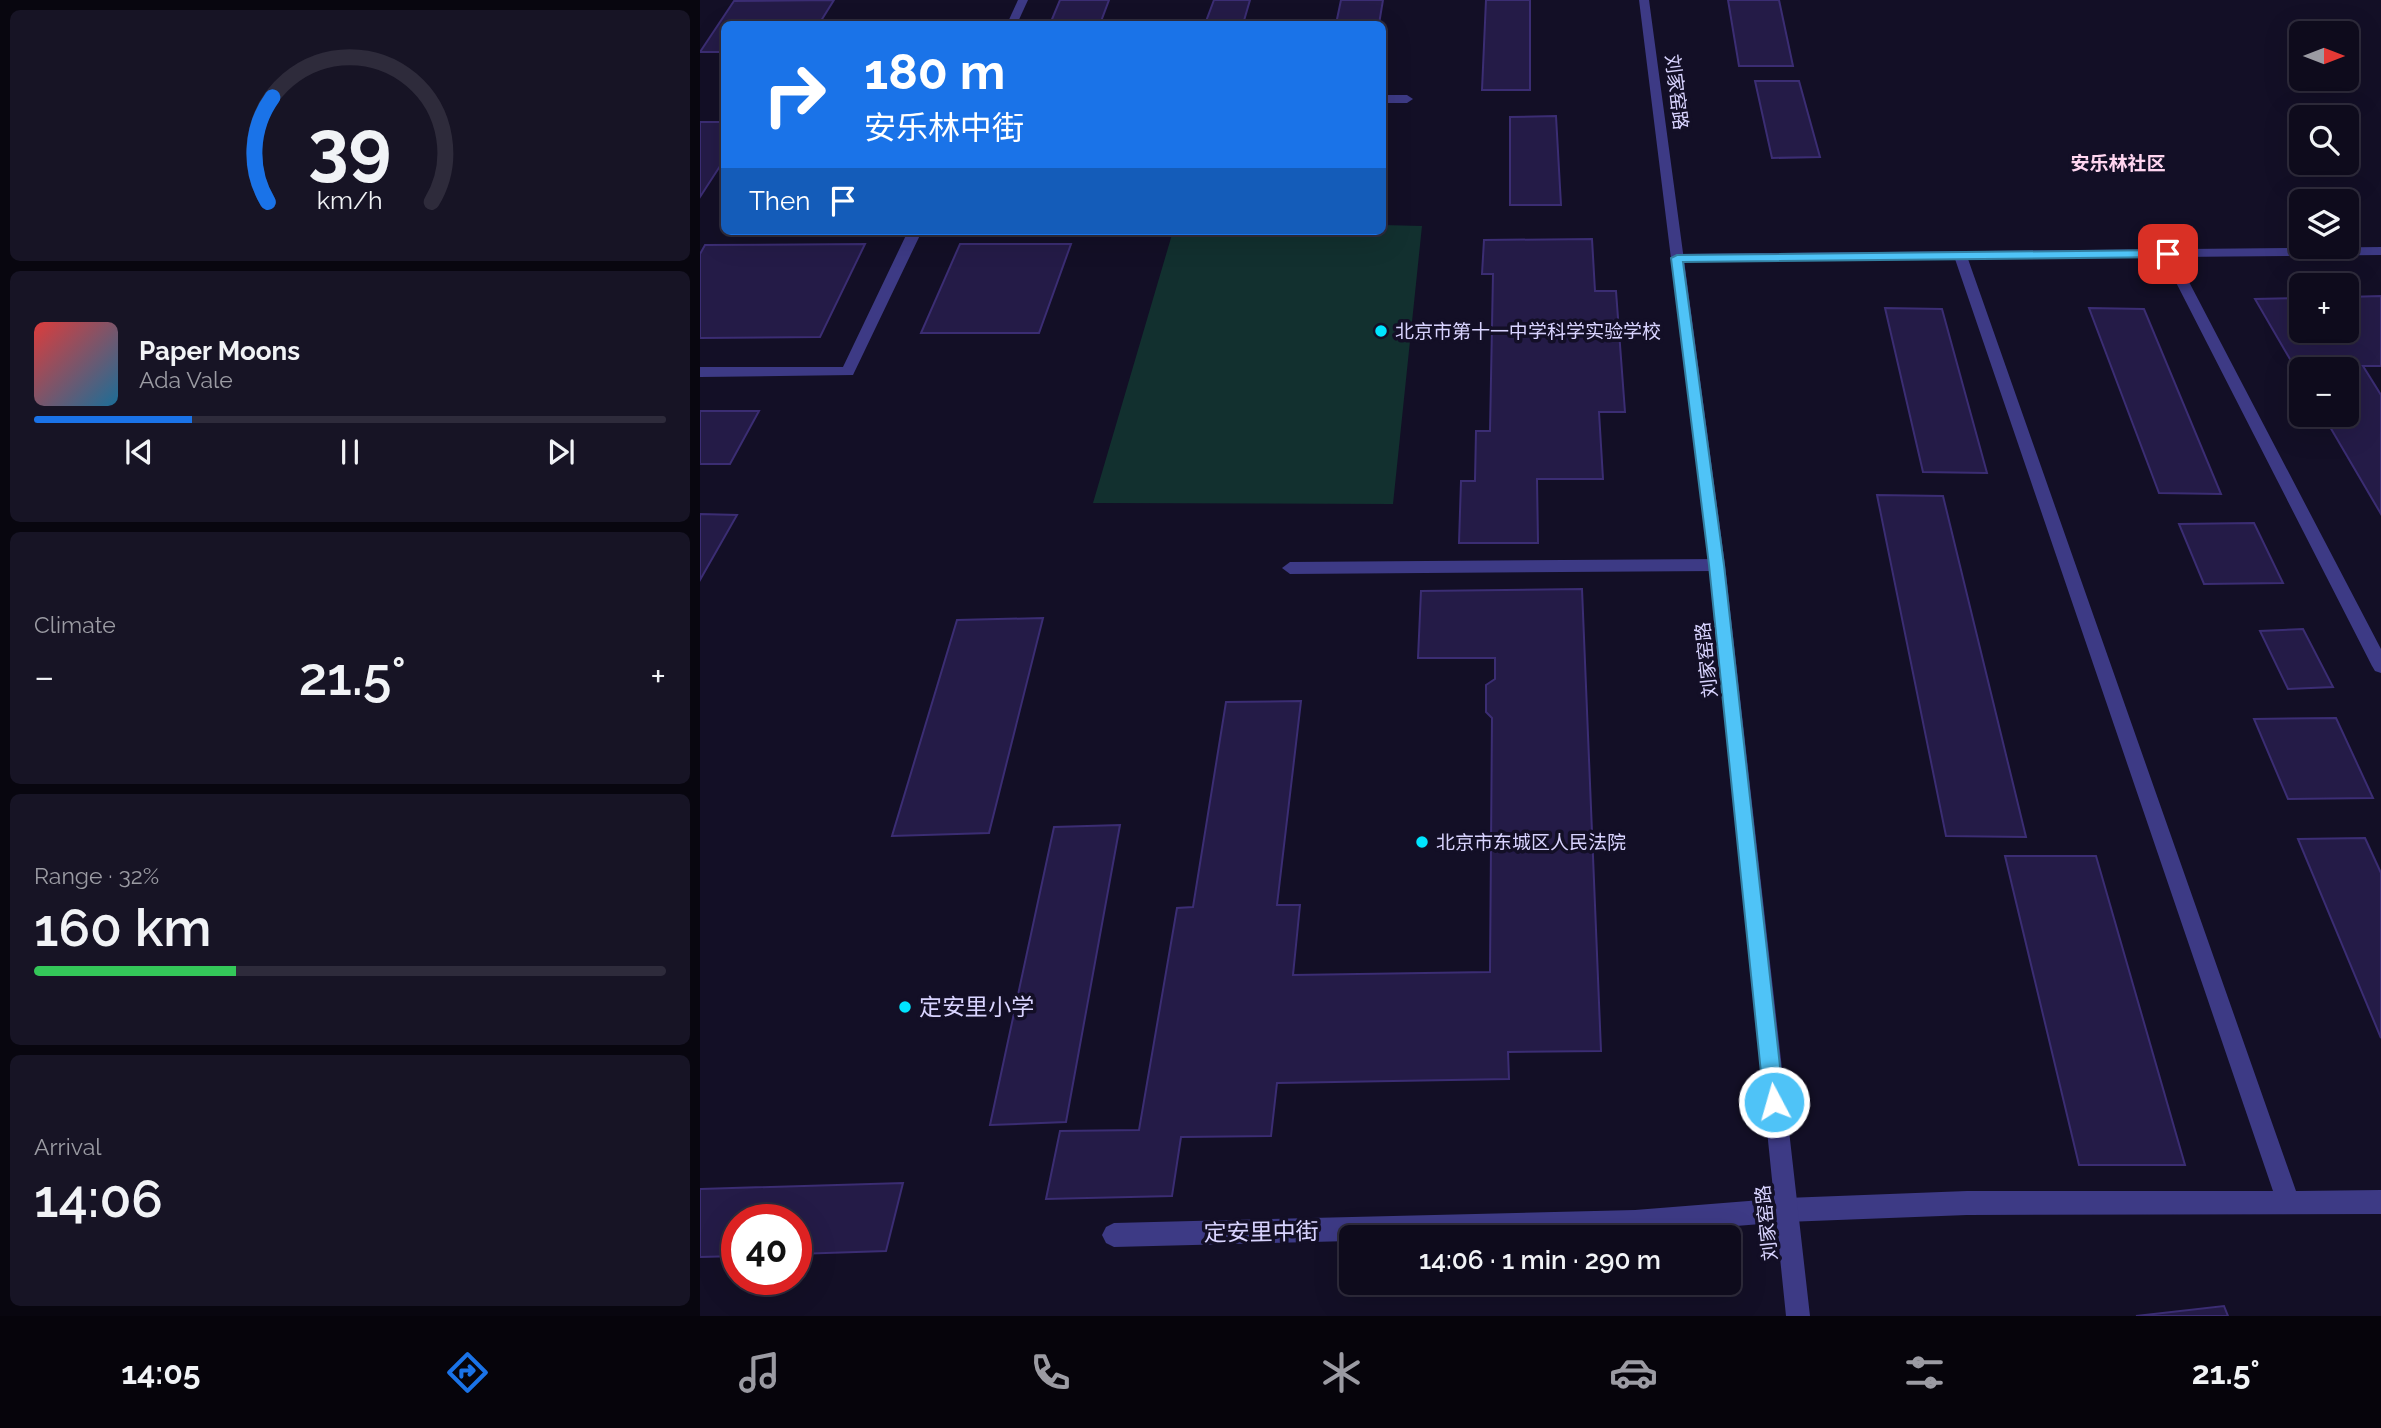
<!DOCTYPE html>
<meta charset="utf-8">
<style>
body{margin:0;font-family:Raleway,"Noto Sans SC",sans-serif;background:#171425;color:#f1f3f6;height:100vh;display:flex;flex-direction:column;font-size:26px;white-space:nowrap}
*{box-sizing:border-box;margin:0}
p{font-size:23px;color:#9b9ba3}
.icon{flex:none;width:38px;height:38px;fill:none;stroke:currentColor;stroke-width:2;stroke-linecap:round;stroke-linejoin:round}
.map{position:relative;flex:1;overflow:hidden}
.side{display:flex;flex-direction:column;gap:10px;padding:10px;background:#08060f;width:700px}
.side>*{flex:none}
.banner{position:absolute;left:21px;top:21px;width:665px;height:214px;border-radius:10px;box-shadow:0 7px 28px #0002,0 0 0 2px #2e2b3b;background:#1a73e8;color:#fff;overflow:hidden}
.needle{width:46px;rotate:90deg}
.controls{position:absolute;left:1589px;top:21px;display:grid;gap:14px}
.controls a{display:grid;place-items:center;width:70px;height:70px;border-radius:10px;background:#0e0b1c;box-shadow:0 7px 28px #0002,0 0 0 2px #2e2b3b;font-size:35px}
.speed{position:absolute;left:21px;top:1204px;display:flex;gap:14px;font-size:35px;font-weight:700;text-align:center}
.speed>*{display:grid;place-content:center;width:91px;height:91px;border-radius:50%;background:#0e0b1c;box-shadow:0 7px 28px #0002,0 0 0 2px #2e2b3b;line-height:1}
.speed .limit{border:10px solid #d22;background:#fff;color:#111}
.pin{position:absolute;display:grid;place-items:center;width:60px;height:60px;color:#fff;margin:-30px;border-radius:14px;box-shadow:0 4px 10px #0006}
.me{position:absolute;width:77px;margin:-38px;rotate:354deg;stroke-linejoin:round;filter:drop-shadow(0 0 5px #0008)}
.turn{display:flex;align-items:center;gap:24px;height:147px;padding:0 28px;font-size:32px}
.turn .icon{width:91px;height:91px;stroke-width:2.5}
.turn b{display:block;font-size:49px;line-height:60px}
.then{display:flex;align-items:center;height:66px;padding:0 28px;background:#0003;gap:14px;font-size:26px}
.big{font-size:52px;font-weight:600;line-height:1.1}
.side .tile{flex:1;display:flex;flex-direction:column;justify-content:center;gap:10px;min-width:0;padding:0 24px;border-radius:10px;background:#171425}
.side .dial{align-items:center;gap:0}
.dial svg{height:182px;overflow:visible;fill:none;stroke:#2e2b3b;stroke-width:7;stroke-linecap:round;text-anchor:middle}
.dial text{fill:#f1f3f6;stroke:none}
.song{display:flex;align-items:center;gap:21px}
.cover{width:84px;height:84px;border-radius:10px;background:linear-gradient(135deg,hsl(0 70% 55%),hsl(200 70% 35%))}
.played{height:7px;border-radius:4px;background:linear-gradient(90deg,#1a73e8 25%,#2e2b3b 25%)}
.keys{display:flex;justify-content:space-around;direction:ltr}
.heat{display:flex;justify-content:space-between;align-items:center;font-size:38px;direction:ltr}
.charge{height:10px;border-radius:5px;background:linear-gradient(90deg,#34c759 32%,#2e2b3b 0)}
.trip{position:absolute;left:639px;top:1225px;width:402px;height:70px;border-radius:10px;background:#0e0b1c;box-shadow:0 7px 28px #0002,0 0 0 2px #2e2b3b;font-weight:600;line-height:70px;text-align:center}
.dock{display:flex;height:112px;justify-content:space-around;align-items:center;background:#06040b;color:#9b9ba3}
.dock .icon{width:49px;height:49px}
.dock .current{color:#1a73e8}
.dock b{font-size:32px;color:#f1f3f6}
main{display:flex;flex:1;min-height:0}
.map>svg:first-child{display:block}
</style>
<main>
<section class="side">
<div class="tile dial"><svg viewBox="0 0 100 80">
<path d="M14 69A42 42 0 1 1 86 69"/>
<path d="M14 69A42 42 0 0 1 16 23" stroke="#1a73e8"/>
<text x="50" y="56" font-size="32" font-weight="700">39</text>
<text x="50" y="72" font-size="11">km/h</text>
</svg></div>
<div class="tile">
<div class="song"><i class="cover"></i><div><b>Paper Moons</b><p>Ada Vale</p></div></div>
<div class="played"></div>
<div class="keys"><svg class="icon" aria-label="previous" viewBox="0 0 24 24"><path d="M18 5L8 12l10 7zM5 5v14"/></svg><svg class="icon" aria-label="pause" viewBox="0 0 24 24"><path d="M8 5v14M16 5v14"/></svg><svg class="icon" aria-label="next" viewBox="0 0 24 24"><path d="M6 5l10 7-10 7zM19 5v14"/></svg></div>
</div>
<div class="tile"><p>Climate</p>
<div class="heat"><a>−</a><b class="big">21.5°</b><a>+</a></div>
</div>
<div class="tile"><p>Range · 32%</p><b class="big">160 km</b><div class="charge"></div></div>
<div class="tile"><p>Arrival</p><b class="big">14:06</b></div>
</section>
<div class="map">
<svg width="1681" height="1316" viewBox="0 0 1681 1316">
<rect width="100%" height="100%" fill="#130f26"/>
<!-- green -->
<polygon fill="#12302f" points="683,225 722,226 693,504 393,503 473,231 682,231"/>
<!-- building -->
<g fill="#241b47" stroke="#3b2d73" stroke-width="2">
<polygon points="134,0 119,24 24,24 24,52 0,52 34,1"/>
<polygon points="360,0 409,0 400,24 350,24"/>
<polygon points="514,0 550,0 543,24 505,24"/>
<polygon points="641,0 683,0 679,24 636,24"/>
<polygon points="786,0 830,0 830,90 782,90"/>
<polygon points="1028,0 1079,0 1093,66 1039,66"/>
<polygon points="1055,81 1099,81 1120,157 1072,158"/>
<polygon points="856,116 861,205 810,205 810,117"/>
<polygon points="0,122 24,122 24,160 0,197"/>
<polygon points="892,239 895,291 916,291 925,412 899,412 903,479 837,479 838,543 759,543 761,481 775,481 776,431 790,431 793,274 782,274 784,240"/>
<polygon points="165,244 120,337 0,338 0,254 5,245"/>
<polygon points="260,244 371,244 339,333 221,333"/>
<polygon points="1681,296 1681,366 1663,366 1681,395 1681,514 1623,415 1647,415 1647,369 1601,369 1601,378 1555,299 1601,298 1601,331 1647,331 1647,297"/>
<polygon points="1185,308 1242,309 1287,473 1223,472"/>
<polygon points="1389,308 1444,309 1521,494 1459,493"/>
<polygon points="0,411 59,411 30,464 0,464"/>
<polygon points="1177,495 1243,496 1326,837 1246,836"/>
<polygon points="0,514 37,515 0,580"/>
<polygon points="1554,523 1583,583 1504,584 1479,524"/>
<polygon points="882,589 901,1051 808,1052 809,1079 577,1083 571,1136 481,1137 472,1196 346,1199 360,1131 439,1130 477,908 493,907 526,702 601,701 577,905 600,905 593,975 790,972 792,718 786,712 786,685 795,679 795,658 718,658 721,591"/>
<polygon points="343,618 289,833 192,836 257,620"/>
<polygon points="1603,629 1633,687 1588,689 1560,631"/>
<polygon points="1636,718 1673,798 1588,799 1554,719"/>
<polygon points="420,825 366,1122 290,1125 354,827"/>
<polygon points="1665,838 1681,873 1681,1038 1598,839"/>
<polygon points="1305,856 1396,856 1485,1165 1379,1165"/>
<polygon points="203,1183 186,1251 96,1254 96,1220 37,1220 37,1256 0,1257 0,1189"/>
<polygon points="1524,1306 1528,1316 1436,1316"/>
</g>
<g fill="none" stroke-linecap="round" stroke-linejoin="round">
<!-- minor -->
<g fill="#3d3a85" fill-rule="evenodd">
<polygon points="318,0 328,0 317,24 307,24"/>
<polygon points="682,95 707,95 713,99 707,103 682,103"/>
<polygon points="208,231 222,231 153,375 0,377 0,367 143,367"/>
<polygon points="1681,247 1681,255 1476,257 1681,649 1681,673 1675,671 1672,666 1463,257 1268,259 1596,1191 1681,1190 1681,1214 1267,1215 1086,1222 935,1234 651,1237 651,1241 414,1247 406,1243 402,1235 406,1227 414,1223 935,1210 1086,1198 1267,1191 1573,1191 1255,259 977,262 970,258 977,254"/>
<polygon points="1017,559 1025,565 1017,571 590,574 582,568 590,562"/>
</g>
<!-- tertiary -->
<polygon fill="#3d3a85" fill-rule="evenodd" points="939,0 949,0 1025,565 1110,1316 1086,1316 1009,565"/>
</g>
<!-- route -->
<polygon fill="#4fc3f7" stroke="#337fa1" stroke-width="2" points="1468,250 1472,252 1472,257 983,262 1024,565 1084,1102 1081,1109 1074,1112 1067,1109 1064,1102 1009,565 971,258 977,255"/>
<!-- markers -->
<g fill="#00e5ff" stroke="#130f26" stroke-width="2.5">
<circle cx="681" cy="331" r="7"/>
<circle cx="722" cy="842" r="7"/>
<circle cx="205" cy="1007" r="7"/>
</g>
<g text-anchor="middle" stroke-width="7" stroke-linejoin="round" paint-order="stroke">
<!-- street labels -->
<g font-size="19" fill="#d9d4ff" stroke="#130f26">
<text transform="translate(977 92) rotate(83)" y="7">刘家窑路</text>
<text transform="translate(1006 660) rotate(-96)" y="7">刘家窑路</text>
<text transform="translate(1066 1223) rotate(-96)" y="7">刘家窑路</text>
</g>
<!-- far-quarter labels -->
<g font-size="19" font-weight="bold" fill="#ffd6f0" stroke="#130f26">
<text x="1418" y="170">安乐林社区</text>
</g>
<!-- poi labels -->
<g font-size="19" fill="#d9d4ff" stroke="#130f26" text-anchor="start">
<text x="695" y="338">北京市第十一中学科学实验学校</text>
<text x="736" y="849">北京市东城区人民法院</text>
</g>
<!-- near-poi labels -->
<g font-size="23" fill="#d9d4ff" stroke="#130f26" text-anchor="start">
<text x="219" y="1015">定安里小学</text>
</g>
<!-- near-street labels -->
<g font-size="23" fill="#d9d4ff" stroke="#130f26">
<text transform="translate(561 1232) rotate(-1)" y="8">定安里中街</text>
</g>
</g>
</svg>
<div class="controls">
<a><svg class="needle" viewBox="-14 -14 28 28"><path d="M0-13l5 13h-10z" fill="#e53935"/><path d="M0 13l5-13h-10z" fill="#9b9ba3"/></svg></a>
<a><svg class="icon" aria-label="search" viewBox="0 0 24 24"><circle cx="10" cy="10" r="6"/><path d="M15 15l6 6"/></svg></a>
<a><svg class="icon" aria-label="layers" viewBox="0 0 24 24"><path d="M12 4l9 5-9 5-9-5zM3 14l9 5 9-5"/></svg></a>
<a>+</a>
<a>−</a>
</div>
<div class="speed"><div class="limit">40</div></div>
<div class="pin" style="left:1468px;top:254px;background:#d93025"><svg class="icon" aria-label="arrive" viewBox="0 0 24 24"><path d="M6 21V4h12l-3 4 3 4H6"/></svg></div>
<svg class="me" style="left:1074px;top:1102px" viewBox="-20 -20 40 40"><circle r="17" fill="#4fc3f7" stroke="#fff" stroke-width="3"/><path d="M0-11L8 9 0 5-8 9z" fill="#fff"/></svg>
<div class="trip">14:06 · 1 min · 290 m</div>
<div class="banner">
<div class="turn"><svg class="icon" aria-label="right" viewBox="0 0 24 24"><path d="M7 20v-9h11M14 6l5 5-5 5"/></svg><div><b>180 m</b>安乐林中街</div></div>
<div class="then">Then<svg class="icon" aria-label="arrive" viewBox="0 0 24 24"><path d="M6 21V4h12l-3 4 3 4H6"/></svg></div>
</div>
</div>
</main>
<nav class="dock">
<b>14:05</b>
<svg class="icon current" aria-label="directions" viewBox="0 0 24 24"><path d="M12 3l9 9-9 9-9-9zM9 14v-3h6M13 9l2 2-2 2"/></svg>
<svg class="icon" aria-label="music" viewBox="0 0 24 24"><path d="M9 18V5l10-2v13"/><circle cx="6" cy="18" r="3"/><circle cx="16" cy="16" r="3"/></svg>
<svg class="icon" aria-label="phone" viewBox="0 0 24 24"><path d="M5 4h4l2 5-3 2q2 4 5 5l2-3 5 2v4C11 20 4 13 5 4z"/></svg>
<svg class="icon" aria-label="climate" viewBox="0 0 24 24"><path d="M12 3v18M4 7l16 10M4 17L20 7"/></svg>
<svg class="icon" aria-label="car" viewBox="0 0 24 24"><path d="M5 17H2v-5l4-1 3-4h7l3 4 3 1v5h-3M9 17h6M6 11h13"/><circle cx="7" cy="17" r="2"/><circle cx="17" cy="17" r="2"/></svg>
<svg class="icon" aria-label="filters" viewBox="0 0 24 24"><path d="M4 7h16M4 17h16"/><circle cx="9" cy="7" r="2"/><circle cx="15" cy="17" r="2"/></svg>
<b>21.5°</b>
</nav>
